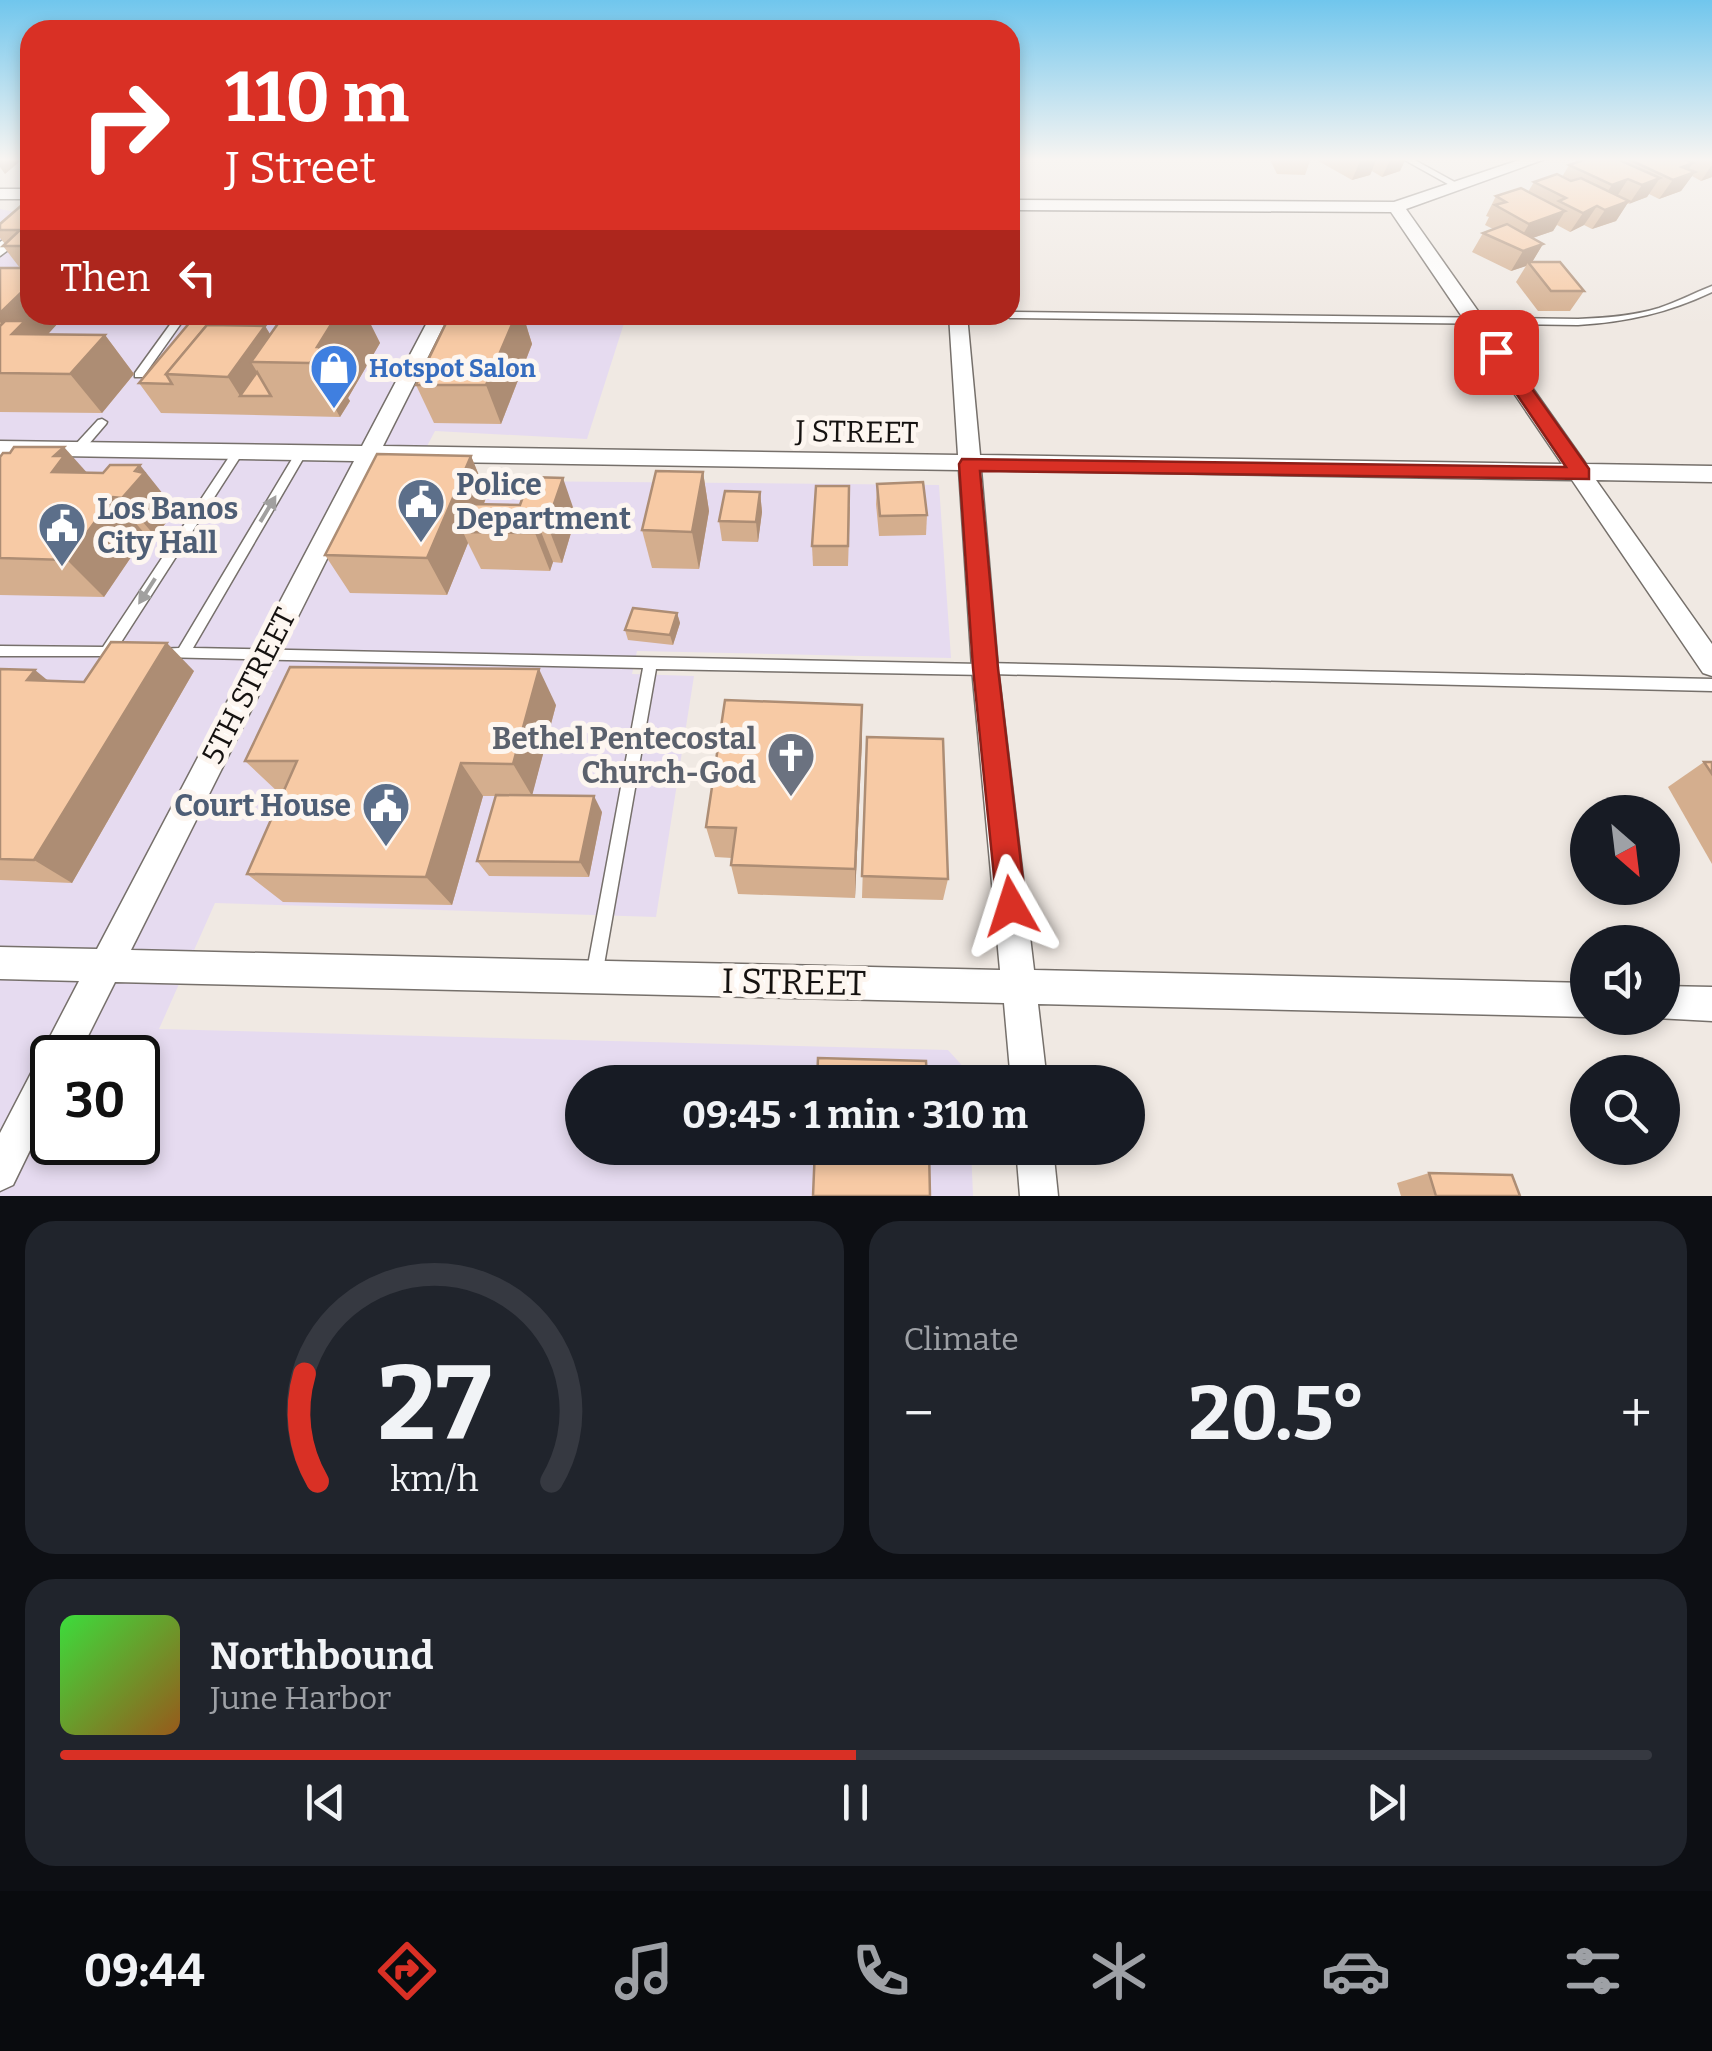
<!DOCTYPE html>
<meta charset="utf-8">
<style>
body{margin:0;font-family:Bitter,serif;background:#20242c;color:#f1f3f6;height:100vh;display:flex;flex-direction:column;font-size:38px;white-space:nowrap}
*{box-sizing:border-box;margin:0}
p{font-size:32px;color:#9ea1a6}
.icon{flex:none;width:55px;height:55px;fill:none;stroke:currentColor;stroke-width:2;stroke-linecap:round;stroke-linejoin:round}
.map{position:relative;height:1196px;overflow:hidden}
.side{display:flex;flex-direction:column;gap:25px;padding:25px;background:#0d0f14;flex:1}
.side>*{flex:none}
.hud{position:absolute;left:20px;top:20px;width:1000px;height:305px;border-radius:30px;box-shadow:0 5px 15px #0003;background:#d93025;color:#fff;overflow:hidden}
.needle{width:65px;rotate:152deg}
.tools{position:absolute;left:1570px;top:795px;display:grid;gap:20px}
.tools a{display:grid;place-items:center;width:110px;height:110px;border-radius:50%;background:#171b24;box-shadow:0 5px 15px #0003;font-size:50px}
.speed{position:absolute;left:30px;top:1035px;display:flex;gap:20px;font-size:50px;font-weight:700;text-align:center}
.speed>*{display:grid;place-content:center;width:130px;height:130px;border-radius:50%;background:#171b24;box-shadow:0 5px 15px #0003;line-height:1}
.speed .limit{border:5px solid #111;border-radius:15px;background:#fff;color:#111}
.pin{position:absolute;display:grid;place-items:center;width:85px;height:85px;color:#fff;margin:-42px;border-radius:20px;box-shadow:0 5px 15px #0006}
.me{position:absolute;width:110px;margin:-55px;rotate:354deg;stroke-linejoin:round;filter:drop-shadow(0 0 8px #0008)}
.turn{display:flex;align-items:center;gap:35px;height:210px;padding:0 40px;font-size:45px}
.turn .icon{width:130px;height:130px;stroke-width:2.5}
.turn b{display:block;font-size:70px;line-height:85px}
.then{display:flex;align-items:center;height:95px;padding:0 40px;background:#0003;gap:20px;font-size:38px}
.big{font-size:75px;font-weight:700;line-height:1.1}
.side .tile{flex:1;display:flex;flex-direction:column;justify-content:center;gap:15px;min-width:0;padding:0 35px;border-radius:30px;background:#20242c}
.side .dial{align-items:center;gap:0}
.dial svg{height:260px;overflow:visible;fill:none;stroke:#363941;stroke-width:7;stroke-linecap:round;text-anchor:middle}
.dial text{fill:#f1f3f6;stroke:none}
.song{display:flex;align-items:center;gap:30px}
.cover{width:120px;height:120px;border-radius:15px;background:linear-gradient(135deg,hsl(120 70% 55%),hsl(30 70% 35%))}
.played{height:10px;border-radius:5px;background:linear-gradient(90deg,#d93025 50%,#363941 50%)}
.keys{display:flex;justify-content:space-around;direction:ltr}
.heat{display:flex;justify-content:space-between;align-items:center;font-size:55px;direction:ltr}
.side .tiles{flex:1;display:grid;gap:25px;grid-template-columns:1fr 1fr}
.tile:last-child{grid-column:span 2}
.trip{position:absolute;left:565px;top:1065px;width:580px;height:100px;border-radius:50px;background:#171b24;box-shadow:0 5px 15px #0003;font-weight:700;line-height:100px;text-align:center}
.tab-bar{display:flex;height:160px;justify-content:space-around;align-items:center;background:#090b0e;color:#9ea1a6}
.tab-bar .icon{width:70px;height:70px}
.tab-bar .selected{color:#d93025}
.tab-bar b{font-size:45px;color:#f1f3f6}
.map>svg:first-child{display:block}
</style>
<div class="map">
<svg width="1712" height="1196" viewBox="0 0 1712 1196">
<rect width="100%" height="100%" fill="#f0e9e3"/>
<!-- commercial -->
<path fill="#e6dbf0" fill-rule="evenodd" d="M 0,209 L 15,212 L 30,315 L 626,317 L 587,439 L 435,431 L 409,480 L 939,485 L 951,658 L 637,651 L 632,674 L 694,676 L 656,917 L 215,903 L 159,1029 L 948,1050 L 968,1072 L 968,1082 L 582,1082 L 582,1148 L 971,1148 L 973,1196 L 0,1196 ZM 52,1058 L 138,1058 L 138,1142 L 52,1142 Z"/>
<g fill="none" stroke-linecap="round" stroke-linejoin="round">
<!-- service casing -->
<g stroke="#76706b" stroke-width="3">
<g id="service">
<polygon points="1401,158 1411,158 1462,186 1455,188"/>
<path d="M 1712,286 L 1712,292 C 1668,313 1626,322 1578,325 L 1010,318 L 1005,315 L 1010,315 L 1010,312 L 1578,319 C 1605,318 1633,316 1659,308 C 1677,302 1694,293 1712,286 Z"/>
<polygon points="177,315 187,315 143,377 135,377 135,373"/>
<polygon points="102,419 107,422 106,424 82,452 74,452 73,449 74,446 98,420"/>
<polygon points="239,447 244,451 118,647 124,648 126,652 124,656 0,656 0,646 103,647 235,448"/>
<polygon points="302,448 307,452 193,648 980,664 985,663 1712,679 1712,691 991,674 986,675 656,669 602,976 600,982 594,984 588,982 586,976 643,668 159,657 157,653 159,649 179,648 298,449"/>
</g>
</g>
<!-- minor casing -->
<g stroke="#76706b" stroke-width="3">
<g id="minor">
<path d="M 1525,158 L 1548,158 L 1406,209 L 1586,464 L 1712,466 L 1712,482 L 1596,480 L 1712,644 L 1712,676 L 1703,673 L 1572,480 L 981,470 L 998,668 L 1034,970 L 1588,983 L 1588,1017 L 1038,1004 L 1047,1082 L 1011,1082 L 1004,1003 L 115,982 L 77,1058 L 52,1058 L 52,1105 L 13,1185 L 0,1191 L 0,1133 L 79,981 L 0,979 L 0,947 L 97,949 L 354,461 L 0,455 L 0,441 L 362,446 L 431,315 L 449,315 L 383,446 L 958,455 L 949,315 L 967,315 L 980,455 L 1562,464 L 1391,212 L 1010,210 L 1010,200 L 1394,202 ZM 376,461 L 959,470 L 972,668 L 1000,970 L 131,950 Z"/>
<rect x="0" y="189" width="30" height="10"/>
<polygon points="30,220 30,234 0,256 0,242"/>
<polygon points="1662,986 1712,987 1712,1021 1656,1018 1662,1018"/>
<polygon points="1016,1148 1053,1148 1058,1196 1020,1196"/>
</g>
</g>
<!-- service -->
<use href="#service" fill="#fff" fill-rule="evenodd"/>
<!-- minor -->
<use href="#minor" fill="#fff" fill-rule="evenodd"/>
</g>
<!-- wall -->
<g fill="#d4ae8e">
<polygon points="1269,158 1311,158 1305,175 1277,174"/>
<polygon points="1313,158 1406,158 1400,171 1382,177 1372,171 1370,175 1352,180"/>
<polygon points="1621,158 1712,158 1712,177 1701,181 1692,176 1681,191 1659,199 1649,194 1647,197 1627,204 1616,221 1592,229 1584,225 1570,232 1557,225 1553,231 1532,238 1543,244 1532,262 1584,291 1570,311 1538,311 1516,282 1526,266 1511,271 1472,252 1483,233 1493,229 1485,225 1489,217 1486,216 1496,196 1528,192 1534,182 1562,177 1569,165 1619,160"/>
<polygon points="30,198 30,315 79,315 72,322 59,322 48,334 105,335 134,374 102,413 0,412 0,268 20,268 3,246 5,244 0,238 0,224"/>
<polygon points="196,315 258,315 262,322 259,326 265,326 270,334 284,315 366,315 380,343 348,398 350,401 340,417 161,413 139,383"/>
<polygon points="450,315 523,315 532,344 501,424 434,423 416,385"/>
<polygon points="471,456 487,495 484,504 576,516 562,563 553,562 550,571 481,569 468,543 447,595 350,593 325,555"/>
<polygon points="0,457 87,473 171,504 170,505 175,512 155,536 146,535 104,597 0,595"/>
<polygon points="703,472 709,511 699,569 652,568 642,530"/>
<polygon points="877,484 927,515 926,535 879,536 876,504"/>
<polygon points="760,492 762,512 758,542 722,541 719,521"/>
<polygon points="850,506 848,566 813,566 812,546"/>
<polygon points="677,613 680,623 673,645 628,640 625,630"/>
<polygon points="0,669 48,681 84,682 194,671 72,883 0,880"/>
<polygon points="556,705 532,795 602,812 589,877 489,876 477,861 496,796 483,796 452,905 283,902 247,874 282,793 279,793 245,761"/>
<polygon points="867,737 948,879 943,900 862,898"/>
<polygon points="862,739 855,898 738,894 731,865 732,858 715,857 706,827"/>
<polygon points="1704,762 1712,762 1712,864 1668,787"/>
<polygon points="1429,1173 1520,1196 1401,1196 1397,1183"/>
</g>
<!-- shaded-wall -->
<g fill="#ad8d74">
<polygon points="0,158 24,158 5,174 0,167"/>
<polygon points="1371,158 1377,158 1370,175 1352,180 1360,161"/>
<polygon points="1391,158 1406,158 1400,171 1382,177"/>
<polygon points="1693,163 1683,176 1695,172 1681,191 1659,199 1682,167"/>
<polygon points="1712,165 1712,177 1701,181"/>
<polygon points="1660,178 1647,197 1629,204 1642,185"/>
<polygon points="1628,179 1616,198 1599,204 1612,185"/>
<polygon points="1629,201 1616,221 1592,229 1605,210"/>
<polygon points="1597,206 1584,225 1570,232 1583,213"/>
<polygon points="1565,211 1553,231 1518,243 1529,224"/>
<polygon points="1543,244 1531,264 1528,262 1526,266 1511,271 1523,251"/>
<polygon points="30,284 30,315 54,315 59,322 28,356 0,322 0,313"/>
<polygon points="66,315 79,315 72,322"/>
<polygon points="227,315 258,315 262,322 221,377 179,375"/>
<polygon points="337,315 366,315 380,343 348,398 350,401 340,417 310,363 317,347"/>
<polygon points="516,315 523,315 532,344 501,424 486,385"/>
<polygon points="265,326 287,362 251,362 269,392 240,396 228,377"/>
<polygon points="105,335 134,374 102,413 70,374"/>
<polygon points="64,447 98,485 52,472 54,456"/>
<polygon points="471,456 487,495 473,532 463,532 468,543 447,595 427,558"/>
<polygon points="140,465 171,504 170,505 175,512 155,536 122,498"/>
<polygon points="703,472 709,511 699,569 692,532"/>
<polygon points="563,478 576,516 562,563 547,524"/>
<polygon points="760,492 762,512 758,542 756,522"/>
<polygon points="113,497 146,535 104,597 67,560"/>
<polygon points="538,524 553,562 550,571 535,533"/>
<polygon points="677,613 680,623 673,645 670,635"/>
<polygon points="167,643 194,671 72,883 34,860"/>
<polygon points="539,669 556,705 532,796 513,764"/>
<polygon points="35,670 68,697 27,680"/>
<polygon points="862,705 862,739 855,898 855,869"/>
<polygon points="461,763 483,796 452,905 426,877"/>
<polygon points="594,796 602,812 589,877 580,862"/>
</g>
<!-- building -->
<g fill="#f7caa5" stroke="#ad8d74" stroke-width="2.5">
<polygon points="1589,158 1615,158 1660,178 1642,185 1628,179 1612,185 1569,165"/>
<polygon points="1626,158 1682,158 1693,163 1682,167 1695,172 1673,180"/>
<polygon points="1557,174 1571,181 1581,178 1629,201 1605,210 1597,206 1583,213 1559,201 1566,198 1534,182"/>
<polygon points="1521,188 1565,211 1529,224 1495,205 1506,202 1496,196"/>
<polygon points="30,198 30,246 3,246 20,230 0,230 0,224"/>
<polygon points="1507,224 1543,244 1523,251 1483,233"/>
<polygon points="1528,262 1560,262 1584,291 1551,291"/>
<polygon points="0,268 30,268 30,284 0,313"/>
<polygon points="196,315 227,315 219,325 207,325 166,374 172,384 139,383"/>
<polygon points="284,315 337,315 317,347 321,347 310,363 251,362"/>
<polygon points="450,315 516,315 486,385 416,385"/>
<polygon points="5,321 25,321 12,334 105,335 70,374 0,373 0,326"/>
<polygon points="207,325 265,326 228,377 166,374"/>
<polygon points="257,372 271,396 240,396"/>
<polygon points="14,447 64,447 54,456 64,456 52,472 103,473 110,465 140,465 135,471 144,473 122,498 113,497 67,560 0,558 0,457 3,453 10,453"/>
<polygon points="377,454 471,456 427,558 325,555"/>
<polygon points="656,471 703,472 692,532 642,530"/>
<polygon points="530,477 563,478 547,524 538,524 535,533 463,532 474,504 520,505"/>
<polygon points="923,482 927,515 880,516 877,484"/>
<polygon points="816,486 849,486 848,546 812,546"/>
<polygon points="725,491 760,492 756,522 719,521"/>
<polygon points="633,608 677,613 670,635 625,630"/>
<polygon points="111,642 167,643 34,860 0,859 0,669 35,670 27,680 84,682"/>
<polygon points="290,667 539,669 513,764 461,763 426,877 247,874 297,761 245,761"/>
<polygon points="725,700 862,705 855,869 731,865 736,828 706,827"/>
<polygon points="867,737 943,739 948,879 862,876"/>
<polygon points="1704,762 1712,762 1712,774"/>
<polygon points="496,795 594,796 580,862 477,861"/>
<polygon points="818,1058 926,1061 927,1082 817,1082"/>
<polygon points="815,1148 929,1148 930,1196 813,1196"/>
<polygon points="1429,1173 1512,1175 1520,1196 1436,1196"/>
</g>
<!-- one-way arrows -->
<defs><path id="oneway-solid" d="M-6-.8H1V-3.2L6.5 0L1 3.2V.8H-6Z" transform="scale(2.5)"/></defs>
<g fill="#a1a09f">
<use href="#oneway-solid" transform="translate(268 509) rotate(-59)"/>
<use href="#oneway-solid" transform="translate(147 591) rotate(123)"/>
</g>
<!-- sky -->
<linearGradient id="sky" x2="0" y2="1"><stop stop-color="#70c6ed"/><stop offset="0.49" stop-color="#f8f5f2"/><stop offset="1" stop-color="#f8f5f2" stop-opacity="0"/></linearGradient>
<rect width="1712" height="325" fill="url(#sky)"/>
<!-- route -->
<polygon fill="#d93025" stroke="#8d1f18" stroke-width="2.5" points="1496,346 1503,348 1589,469 1589,479 980,471 998,668 1026,906 1021,916 1011,920 1001,916 997,906 973,668 959,464 962,459 1566,467 1488,352"/>
<!-- icons -->
<defs>
<g id="shop-pin" transform="scale(2.5)"><path d="M0 17L-7.5 6A9.5 9.5 0 1 1 7.5 6Z" fill="#3f7fe0" stroke="#fdf6f0"/><path d="M-5-2.5h2.3a2.7 3.5 0 0 1 5.4 0H5L5.5 6h-11ZM-1.5-2.5h3a1.5 2.3 0 0 0-3 0Z" fill="#fff"/></g>
<g id="civic-pin" transform="scale(2.5)"><path d="M0 17L-7.5 6A9.5 9.5 0 1 1 7.5 6Z" fill="#5c6f8a" stroke="#fdf6f0"/><path d="M-.6-6.5H3V-4.5H.6V-3L4-1V1h2V6H-6V1h2V-1L-.6-3ZM-1.2 2.5V6h2.4V2.5Z" fill="#fff"/></g>
<g id="church-pin" transform="scale(2.5)"><path d="M0 17L-7.5 6A9.5 9.5 0 1 1 7.5 6Z" fill="#6b7280" stroke="#fdf6f0"/><path d="M-1.2-6h2.4v3.5h3.3v2.4h-3.3V6h-2.4V-.1h-3.3v-2.4h3.3Z" fill="#fff"/></g>
</defs>
<g fill-rule="evenodd">
<use href="#shop-pin" x="334" y="368"/>
<use href="#civic-pin" x="421" y="502"/>
<use href="#civic-pin" x="62" y="526"/>
<use href="#church-pin" x="791" y="756"/>
<use href="#civic-pin" x="386" y="806"/>
</g>
<g text-anchor="middle" stroke-width="10" stroke-linejoin="round" paint-order="stroke">
<!-- far-shop labels -->
<g font-size="25" font-weight="bold" fill="#366cbe" stroke="#fdf6f0" text-anchor="start">
<text x="369" y="377">Hotspot Salon</text>
</g>
<!-- street labels -->
<g font-size="30" fill="#151210" stroke="#fdf6f0">
<text transform="translate(857 432) rotate(1)" y="10">J STREET</text>
<text transform="translate(249 686) rotate(-63)" y="10">5TH STREET</text>
</g>
<!-- service labels -->
<g font-size="30" font-weight="bold" fill="#4e5e75" stroke="#fdf6f0" text-anchor="start">
<text x="456" y="495">Police<tspan x="456" dy="34">Department</tspan></text>
<text x="97" y="519">Los Banos<tspan x="97" dy="34">City Hall</tspan></text>
<text x="351" y="816" text-anchor="end">Court House</text>
</g>
<!-- worship labels -->
<g font-size="30" font-weight="bold" fill="#5b616d" stroke="#fdf6f0" text-anchor="end">
<text x="756" y="749">Bethel Pentecostal<tspan x="756" dy="34">Church-God</tspan></text>
</g>
<!-- near-street labels -->
<g font-size="35" fill="#151210" stroke="#fdf6f0">
<text transform="translate(794 982) rotate(1)" y="12">I STREET</text>
</g>
</g>
</svg>
<div class="tools">
<a><svg class="needle" viewBox="-14 -14 28 28"><path d="M0-13l5 13h-10z" fill="#e53935"/><path d="M0 13l5-13h-10z" fill="#9ea1a6"/></svg></a>
<a><svg class="icon" aria-label="sound" viewBox="0 0 24 24"><path d="M4 9h4l5-4v14l-5-4H4zM17 9q2 3 0 6"/></svg></a>
<a><svg class="icon" aria-label="search" viewBox="0 0 24 24"><circle cx="10" cy="10" r="6"/><path d="M15 15l6 6"/></svg></a>
</div>
<div class="speed"><div class="limit">30</div></div>
<div class="pin" style="left:1496px;top:352px;background:#d93025"><svg class="icon" aria-label="arrive" viewBox="0 0 24 24"><path d="M6 21V4h12l-3 4 3 4H6"/></svg></div>
<svg class="me" style="left:1011px;top:906px" viewBox="-20 -20 40 40"><path d="M0-17L14 15 0 8-14 15z" fill="#d93025" stroke="#fff" stroke-width="4"/></svg>
<div class="trip">09:45 · 1 min · 310 m</div>
<div class="hud">
<div class="turn"><svg class="icon" aria-label="right" viewBox="0 0 24 24"><path d="M7 20v-9h11M14 6l5 5-5 5"/></svg><div><b>110 m</b>J Street</div></div>
<div class="then">Then<svg class="icon" aria-label="left" viewBox="0 0 24 24"><path d="M17 20v-9H6M10 6l-5 5 5 5"/></svg></div>
</div>
</div>
<section class="side">
<div class="tiles">
<div class="tile dial"><svg viewBox="0 0 100 80">
<path d="M14 69A42 42 0 1 1 86 69"/>
<path d="M14 69A42 42 0 0 1 10 36" stroke="#d93025"/>
<text x="50" y="56" font-size="32" font-weight="700">27</text>
<text x="50" y="72" font-size="11">km/h</text>
</svg></div>
<div class="tile"><p>Climate</p>
<div class="heat"><a>−</a><b class="big">20.5°</b><a>+</a></div>
</div>
<div class="tile">
<div class="song"><i class="cover"></i><div><b>Northbound</b><p>June Harbor</p></div></div>
<div class="played"></div>
<div class="keys"><svg class="icon" aria-label="previous" viewBox="0 0 24 24"><path d="M18 5L8 12l10 7zM5 5v14"/></svg><svg class="icon" aria-label="pause" viewBox="0 0 24 24"><path d="M8 5v14M16 5v14"/></svg><svg class="icon" aria-label="next" viewBox="0 0 24 24"><path d="M6 5l10 7-10 7zM19 5v14"/></svg></div>
</div>
</div>
</section>
<nav class="tab-bar">
<b>09:44</b>
<svg class="icon selected" aria-label="directions" viewBox="0 0 24 24"><path d="M12 3l9 9-9 9-9-9zM9 14v-3h6M13 9l2 2-2 2"/></svg>
<svg class="icon" aria-label="music" viewBox="0 0 24 24"><path d="M9 18V5l10-2v13"/><circle cx="6" cy="18" r="3"/><circle cx="16" cy="16" r="3"/></svg>
<svg class="icon" aria-label="phone" viewBox="0 0 24 24"><path d="M5 4h4l2 5-3 2q2 4 5 5l2-3 5 2v4C11 20 4 13 5 4z"/></svg>
<svg class="icon" aria-label="climate" viewBox="0 0 24 24"><path d="M12 3v18M4 7l16 10M4 17L20 7"/></svg>
<svg class="icon" aria-label="car" viewBox="0 0 24 24"><path d="M5 17H2v-5l4-1 3-4h7l3 4 3 1v5h-3M9 17h6M6 11h13"/><circle cx="7" cy="17" r="2"/><circle cx="17" cy="17" r="2"/></svg>
<svg class="icon" aria-label="filters" viewBox="0 0 24 24"><path d="M4 7h16M4 17h16"/><circle cx="9" cy="7" r="2"/><circle cx="15" cy="17" r="2"/></svg>
</nav>
